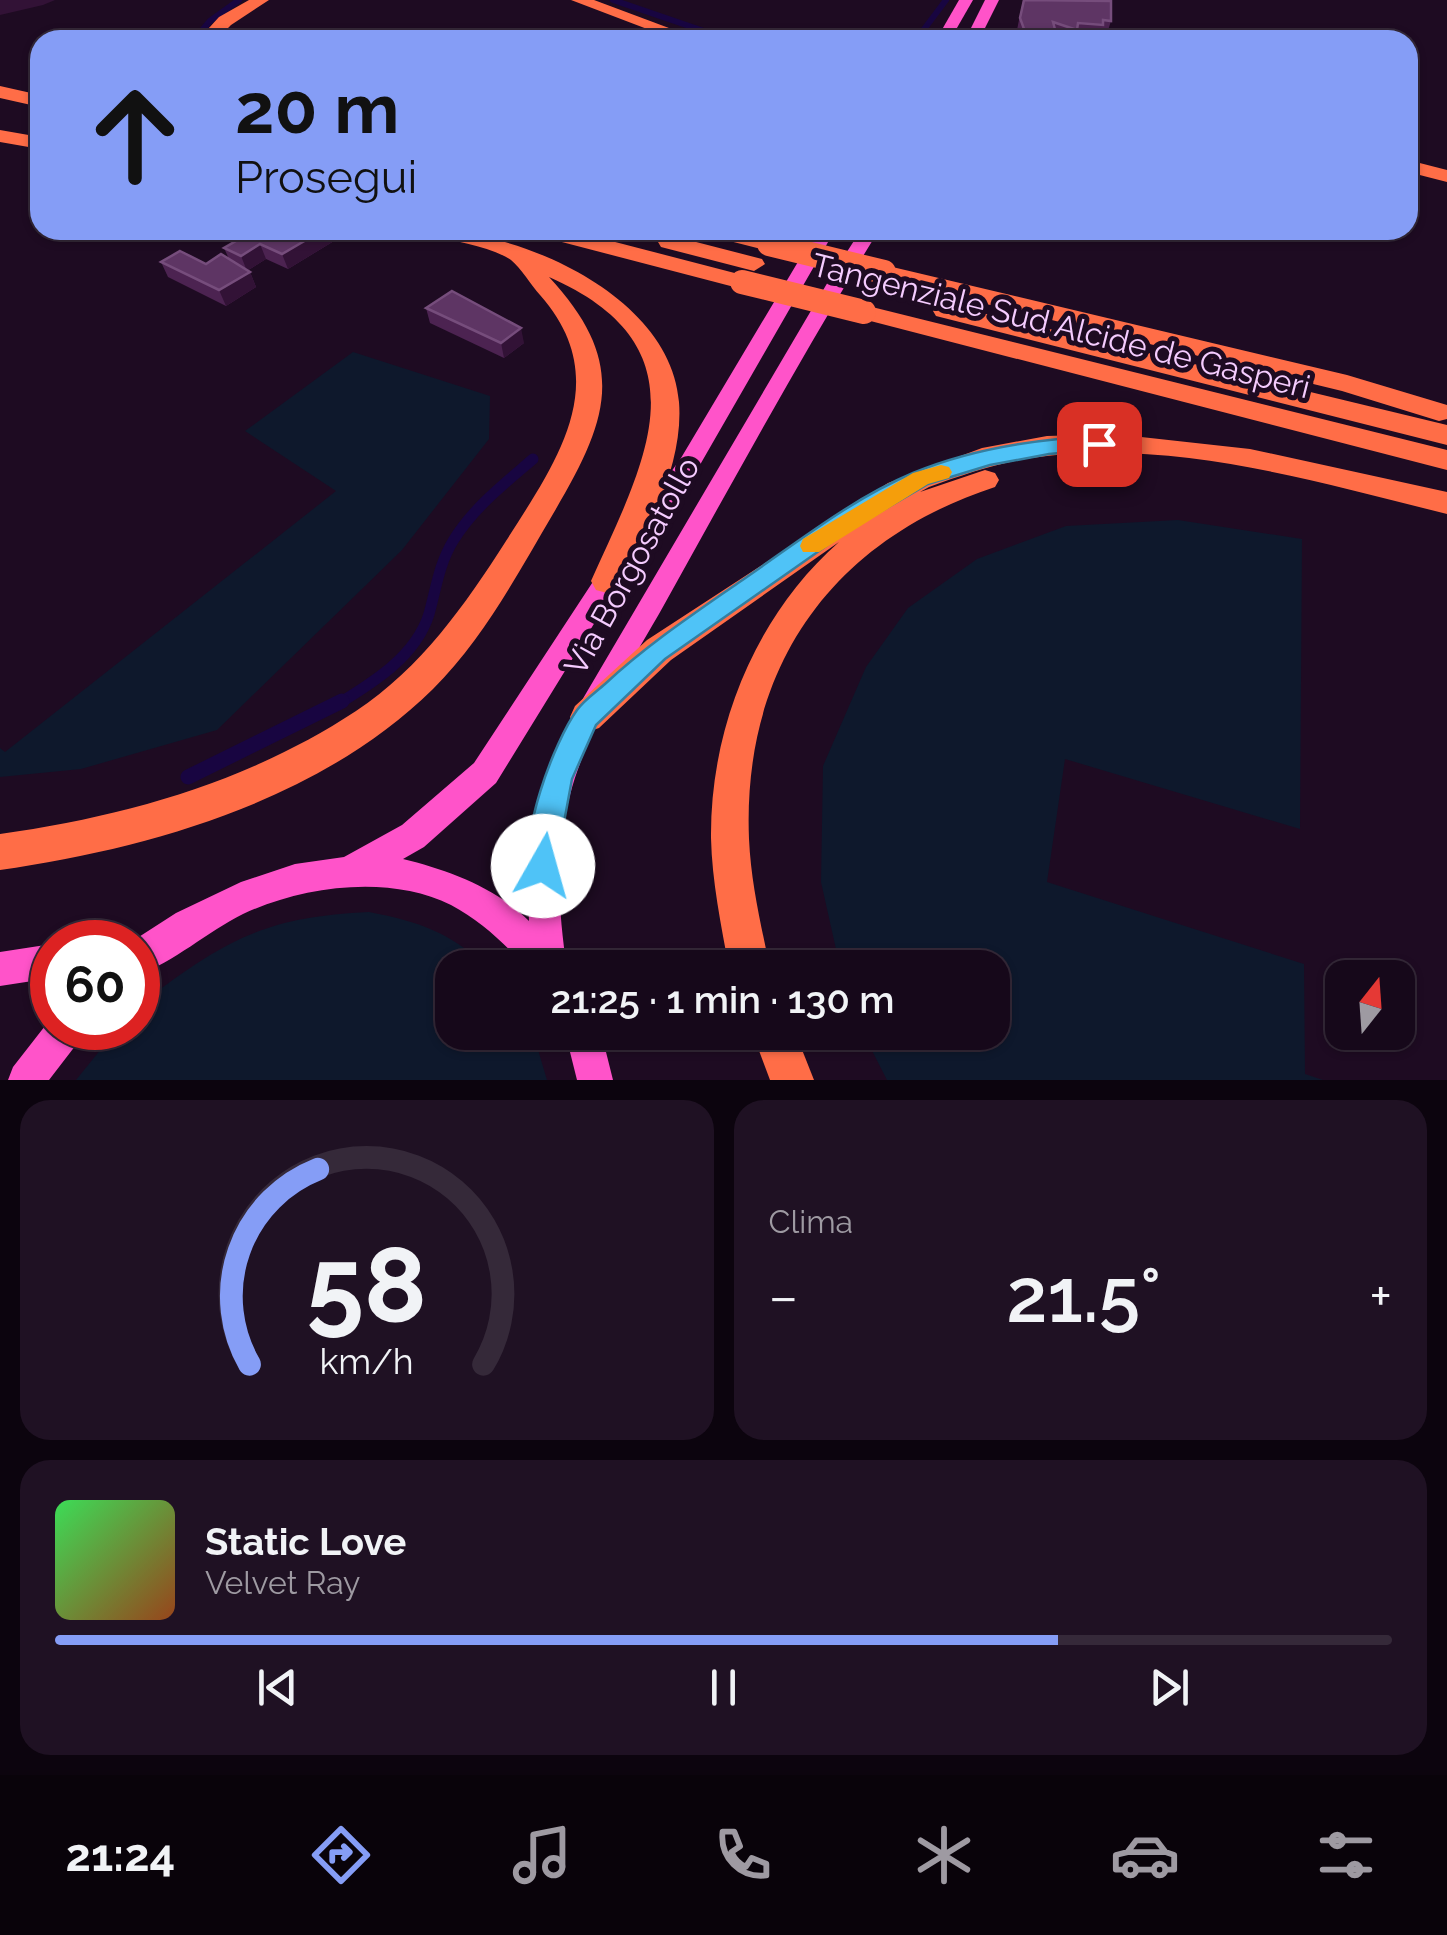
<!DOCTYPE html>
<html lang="it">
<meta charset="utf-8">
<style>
body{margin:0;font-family:Raleway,sans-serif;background:#1f1123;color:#f1f3f6;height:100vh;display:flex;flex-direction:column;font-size:38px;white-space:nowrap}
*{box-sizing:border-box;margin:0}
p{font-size:32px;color:#9e9aa2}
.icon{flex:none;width:55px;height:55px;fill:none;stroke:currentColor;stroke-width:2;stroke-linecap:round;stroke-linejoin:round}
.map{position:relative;height:1080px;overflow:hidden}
.side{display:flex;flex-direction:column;gap:20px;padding:20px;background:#0c040e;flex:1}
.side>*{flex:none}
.guide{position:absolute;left:30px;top:30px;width:1388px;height:210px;border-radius:30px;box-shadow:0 2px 8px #0004,0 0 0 2px #352939;background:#859df6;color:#111;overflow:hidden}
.needle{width:65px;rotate:17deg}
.tools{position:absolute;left:1325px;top:960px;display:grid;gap:20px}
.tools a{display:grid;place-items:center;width:90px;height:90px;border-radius:20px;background:#16081a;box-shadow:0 2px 8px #0004,0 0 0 2px #352939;font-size:50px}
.speed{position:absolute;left:30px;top:920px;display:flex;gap:20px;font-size:50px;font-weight:700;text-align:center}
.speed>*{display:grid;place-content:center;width:130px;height:130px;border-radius:50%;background:#16081a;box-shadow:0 2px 8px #0004,0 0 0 2px #352939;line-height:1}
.speed .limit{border:15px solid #d22;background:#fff;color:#111}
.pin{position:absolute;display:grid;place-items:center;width:85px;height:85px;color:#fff;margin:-42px;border-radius:20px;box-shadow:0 5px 15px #0006}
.me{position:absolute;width:110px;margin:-55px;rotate:7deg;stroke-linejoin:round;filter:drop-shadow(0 0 8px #0008)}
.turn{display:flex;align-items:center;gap:35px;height:210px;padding:0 40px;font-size:45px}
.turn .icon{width:130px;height:130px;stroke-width:2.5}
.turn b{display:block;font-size:70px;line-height:85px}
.big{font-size:75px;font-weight:600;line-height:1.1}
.side .tile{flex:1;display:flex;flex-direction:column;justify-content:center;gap:15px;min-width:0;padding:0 35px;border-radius:30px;background:#1f1123}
.side .dial{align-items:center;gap:0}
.dial svg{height:260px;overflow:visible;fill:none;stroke:#352939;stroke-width:7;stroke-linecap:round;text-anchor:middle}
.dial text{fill:#f1f3f6;stroke:none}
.song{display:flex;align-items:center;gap:30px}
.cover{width:120px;height:120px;border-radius:15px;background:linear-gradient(135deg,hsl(130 70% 55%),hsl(20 70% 35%))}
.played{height:10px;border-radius:5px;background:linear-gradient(90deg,#859df6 75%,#352939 75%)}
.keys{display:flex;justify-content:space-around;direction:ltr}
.heat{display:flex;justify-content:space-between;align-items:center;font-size:55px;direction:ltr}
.side .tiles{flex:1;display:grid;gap:20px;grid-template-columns:1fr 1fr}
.tile:last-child{grid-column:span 2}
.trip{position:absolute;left:435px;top:950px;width:575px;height:100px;border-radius:30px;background:#16081a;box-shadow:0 2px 8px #0004,0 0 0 2px #352939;font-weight:600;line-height:100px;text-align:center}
.tabs{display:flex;height:160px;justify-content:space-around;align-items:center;background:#09030a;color:#9e9aa2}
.tabs .icon{width:70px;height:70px}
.tabs .selected{color:#859df6}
.tabs b{font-size:45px;color:#f1f3f6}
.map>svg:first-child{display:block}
</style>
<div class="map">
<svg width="1447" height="1080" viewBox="0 0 1447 1080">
<rect width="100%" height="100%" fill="#1e0b22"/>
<!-- green -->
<g fill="#0e182c">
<polygon points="353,352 490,396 489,439 402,550 217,730 81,769 0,777 0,748 5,752 336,491 245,431"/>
<polygon points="1178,520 1302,539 1300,829 1065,759 1047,882 1304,964 1305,1074 1323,1080 887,1080 863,1033 992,1032 992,968 840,967 821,882 823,766 866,667 908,608 977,559 1066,526"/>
<path d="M 369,912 C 421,922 448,932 488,967 L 452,968 L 452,1032 L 533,1033 L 547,1080 L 76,1080 L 118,1028 L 138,1028 L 138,1007 L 144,1001 C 226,940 264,917 369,912 Z"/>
</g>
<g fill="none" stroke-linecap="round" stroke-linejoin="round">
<!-- stream-far2 -->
<g stroke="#180541" stroke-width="6">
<polyline points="613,0 730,40"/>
<polyline points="194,40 210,21 239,0"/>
<polyline points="916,40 946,0"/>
</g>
<!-- stream-far1 -->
<path stroke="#180541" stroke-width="11" d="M 338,704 C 374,682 416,656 429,614 C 436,589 439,564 453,541 C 473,508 504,484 533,459"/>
<!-- stream -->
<polyline stroke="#180541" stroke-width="15" points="188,777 342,701"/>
<!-- major -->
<g fill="#ff53c9" fill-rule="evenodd">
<polygon points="959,0 973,0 950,40 936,40"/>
<polygon points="985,0 999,0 979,40 965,40"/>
<path d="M 817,230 L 835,230 L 697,470 L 616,588 L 496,783 L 424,847 L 403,859 C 448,870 495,887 529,921 C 525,849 538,789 568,724 L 832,275 L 861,230 L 879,230 C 803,353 734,479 664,605 C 630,666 588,726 570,795 C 555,850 558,911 567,968 L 527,968 C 504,943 481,921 451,905 C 389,874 303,886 243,914 C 207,932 174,962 138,975 L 138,942 L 131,942 L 176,913 L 241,882 L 295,864 L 344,857 L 402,825 L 474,763 L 598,574 L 681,458 Z"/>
<polygon points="52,944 52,978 0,986 0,952"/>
<polygon points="52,1017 52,1028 83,1028 79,1041 49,1080 8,1080 13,1067"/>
<polygon points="565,1032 601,1032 613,1080 577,1080"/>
</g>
<!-- highway -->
<g fill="#ff6d47" fill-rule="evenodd">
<polygon points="249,0 269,0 231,25 216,40 198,40 219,17"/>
<polygon points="571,0 594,0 701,40 676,40"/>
<polygon points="0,86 40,95 40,107 0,98"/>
<polygon points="0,130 40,137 40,149 0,142"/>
<polygon points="1408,160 1447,170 1447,182 1408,172"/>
<path d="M 428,230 C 520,230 671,296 679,402 C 684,465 646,535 618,590 L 607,593 L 596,590 L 591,581 C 644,463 711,348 549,277 C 630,364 608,421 553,514 C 517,575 483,639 433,689 C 320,800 152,848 0,870 L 0,834 C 127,816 248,782 356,711 C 421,668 465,605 506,541 C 556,462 616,381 540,295 C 531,285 521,268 511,260 C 490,246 455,242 431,235 Z"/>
<polygon points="532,230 569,230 750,277 754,282 742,289 535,235"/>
<polygon points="703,230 740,230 777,239 780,244 769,251 706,235"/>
<polygon points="669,235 762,259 765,264 754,271 661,247 658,242"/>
<polygon points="884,265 1347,375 1447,405 1447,419 1439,421 1342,391 876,277 872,272"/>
<polygon points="945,304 1447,425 1447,445 936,316 933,311 936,306"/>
<polygon points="864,305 1447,450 1447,470 855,317 852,312"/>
<path d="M 1114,434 L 1250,449 L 1447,492 L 1447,514 C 1318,482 1181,441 1047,456 C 1006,460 968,473 929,487 L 920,492 L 985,470 L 995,473 L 999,480 L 995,487 C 832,540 742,667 749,839 C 751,883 761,925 770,968 L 729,968 C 721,925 712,881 711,838 C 710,727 756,615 839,542 L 671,660 L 599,728 L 587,732 L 575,728 L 570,717 L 575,706 L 647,640 L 888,483 L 982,448 L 1047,436 Z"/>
<polygon points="752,1032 795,1032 814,1080 770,1080"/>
</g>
<!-- highway-bridge -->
<g stroke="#ff6d47" stroke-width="24">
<polyline points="769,244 884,272"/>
<polyline points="742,282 864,312"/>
</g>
</g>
<!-- wall -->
<g fill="#4c2351">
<polygon points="1023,0 1111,21 1105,40 1015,40"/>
<polygon points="210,230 330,230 334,241 288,269 266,259 247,271 250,272 256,287 226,306 168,277 161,262 206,264 229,259 224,248 246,235 243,234 230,242 212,236"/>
<polygon points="426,308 524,343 504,358 430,323"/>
</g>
<!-- shaded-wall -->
<g fill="#321236">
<polygon points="0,0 55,0 43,5 0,15"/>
<polygon points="225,230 242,230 243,234 230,242"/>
<polygon points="323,230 330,230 334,241 288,269 282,254"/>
<polygon points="260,244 266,259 247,271 241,256"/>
<polygon points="250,272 256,287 226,306 219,290"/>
<polygon points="521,328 524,343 504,358 501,343"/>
</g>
<!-- building -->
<g fill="#5e3564" stroke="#764d7c" stroke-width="2.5">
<polygon points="1024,0 1111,1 1111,21 1103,20 1103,25 1078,23 1077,30 1053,22 1058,40 1028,40 1020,18"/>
<polygon points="255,230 323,230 282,254 260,244 241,256 224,248"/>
<polygon points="180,251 206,264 221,254 250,272 219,290 161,262"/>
<polygon points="452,291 521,328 501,343 426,308"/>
</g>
<!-- route -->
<path fill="#4fc3f7" stroke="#337fa1" stroke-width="2.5" d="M 1099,436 L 1110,444 L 1107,449 L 1049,454 L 990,465 L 928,484 L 849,530 L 665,659 L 596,725 L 572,779 L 554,876 L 543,880 L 533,876 C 517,839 554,742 577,710 C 584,700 596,692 605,684 C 647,645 692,615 738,583 C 794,545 851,499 913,473 C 971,449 1037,439 1099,436 Z"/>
<!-- slow -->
<polygon fill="#f59e0b" points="941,465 949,467 952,472 949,478 928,484 819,552 803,552 800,546 803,539 913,473"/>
<g text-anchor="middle" stroke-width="10" stroke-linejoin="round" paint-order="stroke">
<!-- street labels -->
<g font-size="32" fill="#f5ccff" stroke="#1e0b22">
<text transform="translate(1061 326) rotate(14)" y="11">Tangenziale Sud Alcide de Gasperi</text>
<text transform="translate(632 566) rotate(-61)" y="11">Via Borgosatollo</text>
</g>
</g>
</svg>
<div class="tools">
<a><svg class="needle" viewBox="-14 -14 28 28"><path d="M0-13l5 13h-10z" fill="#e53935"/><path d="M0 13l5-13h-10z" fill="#9e9aa2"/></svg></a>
</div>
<div class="speed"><div class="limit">60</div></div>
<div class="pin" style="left:1099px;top:444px;background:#d93025"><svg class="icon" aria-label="arrive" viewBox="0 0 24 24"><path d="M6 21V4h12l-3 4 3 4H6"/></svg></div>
<svg class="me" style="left:543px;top:866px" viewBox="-20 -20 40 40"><circle r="19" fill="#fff"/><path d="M0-13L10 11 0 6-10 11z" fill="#4fc3f7"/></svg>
<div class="trip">21:25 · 1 min · 130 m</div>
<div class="guide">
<div class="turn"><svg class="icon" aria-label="ahead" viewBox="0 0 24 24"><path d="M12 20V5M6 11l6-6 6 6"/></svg><div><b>20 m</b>Prosegui</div></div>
</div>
</div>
<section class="side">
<div class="tiles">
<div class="tile dial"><svg viewBox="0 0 100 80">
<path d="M14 69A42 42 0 1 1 86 69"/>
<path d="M14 69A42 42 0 0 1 35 9" stroke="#859df6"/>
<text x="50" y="56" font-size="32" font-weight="700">58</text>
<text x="50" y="72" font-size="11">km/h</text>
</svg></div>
<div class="tile"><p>Clima</p>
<div class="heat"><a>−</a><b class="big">21.5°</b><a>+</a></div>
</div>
<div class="tile">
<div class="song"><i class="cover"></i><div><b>Static Love</b><p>Velvet Ray</p></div></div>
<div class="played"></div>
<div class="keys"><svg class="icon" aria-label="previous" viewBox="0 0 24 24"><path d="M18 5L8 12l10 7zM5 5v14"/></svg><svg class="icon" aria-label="pause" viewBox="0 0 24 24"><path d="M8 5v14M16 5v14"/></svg><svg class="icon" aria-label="next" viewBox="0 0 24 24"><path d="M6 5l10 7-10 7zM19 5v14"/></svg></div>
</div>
</div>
</section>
<nav class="tabs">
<b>21:24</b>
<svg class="icon selected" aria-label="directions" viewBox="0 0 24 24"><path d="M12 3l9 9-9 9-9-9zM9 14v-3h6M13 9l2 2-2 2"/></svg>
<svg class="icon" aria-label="music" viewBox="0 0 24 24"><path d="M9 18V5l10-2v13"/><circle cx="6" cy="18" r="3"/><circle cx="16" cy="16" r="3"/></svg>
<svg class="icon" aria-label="phone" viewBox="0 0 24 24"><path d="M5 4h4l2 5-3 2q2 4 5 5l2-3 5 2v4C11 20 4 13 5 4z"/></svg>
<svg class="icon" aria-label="climate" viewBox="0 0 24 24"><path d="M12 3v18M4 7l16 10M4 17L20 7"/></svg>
<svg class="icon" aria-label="car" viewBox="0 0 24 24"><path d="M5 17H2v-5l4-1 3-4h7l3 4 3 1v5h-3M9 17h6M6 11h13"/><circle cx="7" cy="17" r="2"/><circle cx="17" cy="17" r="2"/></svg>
<svg class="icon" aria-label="filters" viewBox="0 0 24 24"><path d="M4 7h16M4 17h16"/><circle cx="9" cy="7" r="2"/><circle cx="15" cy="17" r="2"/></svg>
</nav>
